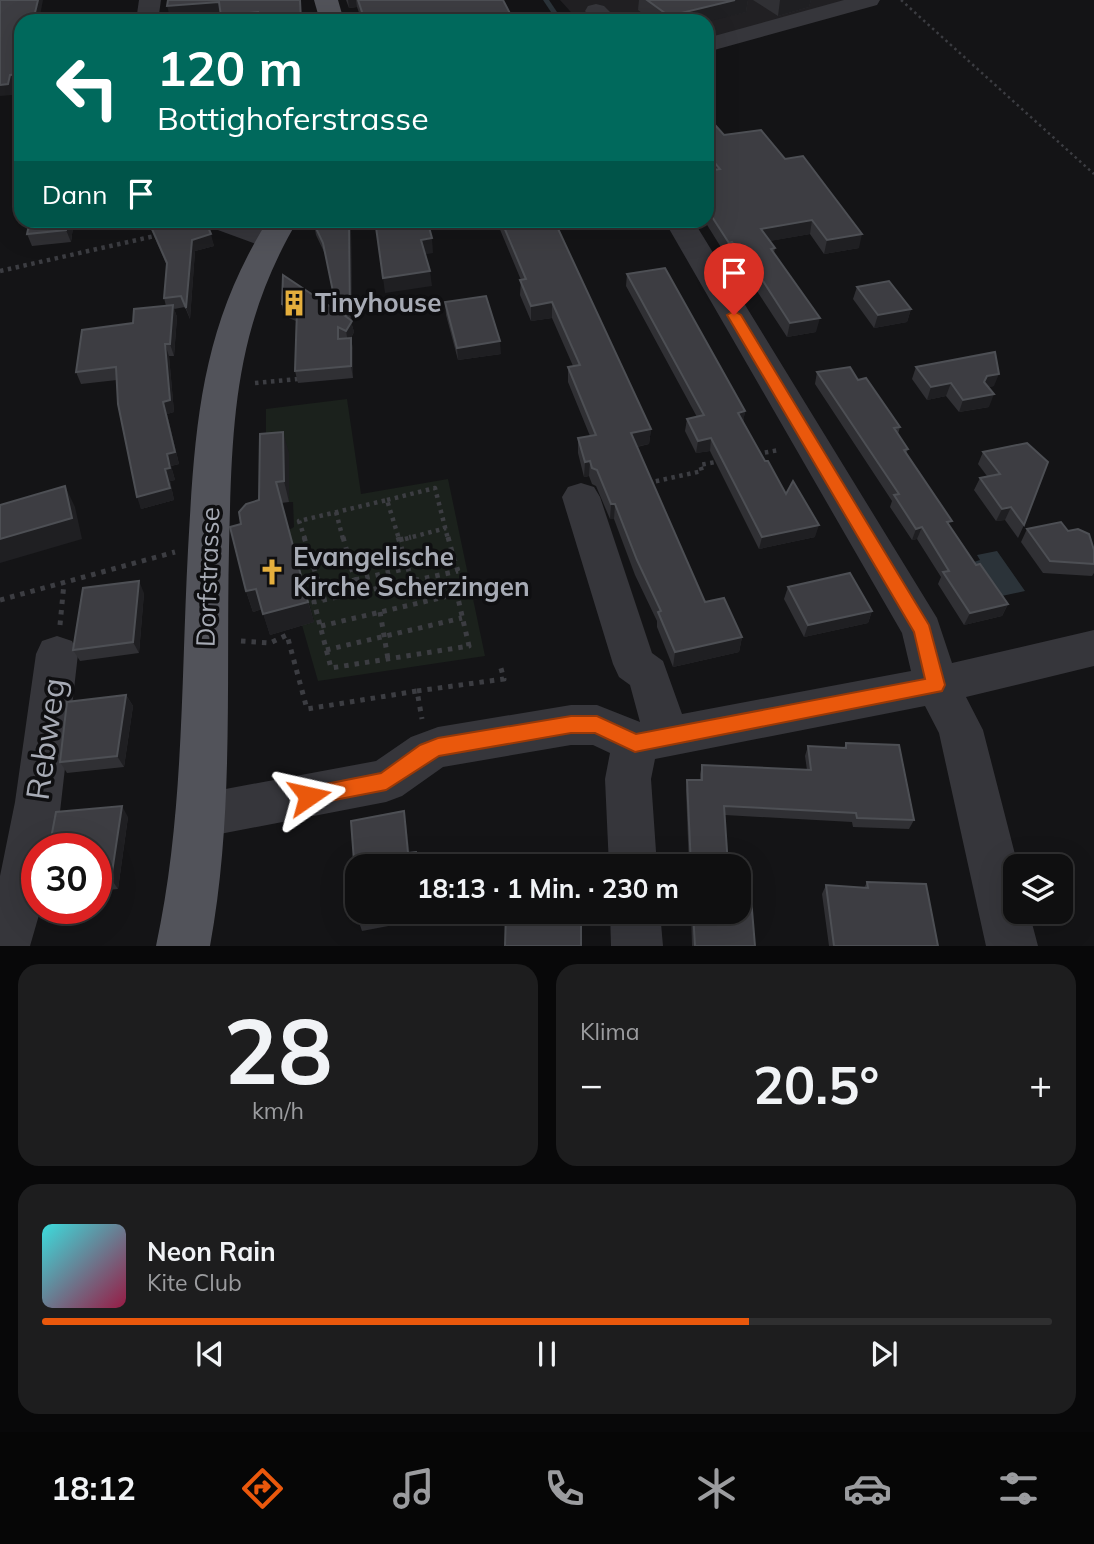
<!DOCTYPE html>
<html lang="de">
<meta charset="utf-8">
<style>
body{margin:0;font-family:Mulish,sans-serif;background:#1d1d1e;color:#f1f3f6;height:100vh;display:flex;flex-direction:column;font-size:26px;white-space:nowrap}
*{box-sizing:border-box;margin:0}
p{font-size:23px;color:#9b9c9f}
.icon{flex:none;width:38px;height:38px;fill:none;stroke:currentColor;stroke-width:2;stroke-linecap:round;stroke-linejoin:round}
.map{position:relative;height:946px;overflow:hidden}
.panel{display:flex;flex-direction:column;gap:18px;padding:18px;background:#080809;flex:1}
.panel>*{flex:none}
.hud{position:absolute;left:14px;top:14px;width:700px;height:214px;border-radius:21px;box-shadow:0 7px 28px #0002,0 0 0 2px #2f2f30;background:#00695c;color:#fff;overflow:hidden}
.buttons{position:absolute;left:1003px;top:854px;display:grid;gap:14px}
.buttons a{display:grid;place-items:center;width:70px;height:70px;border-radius:14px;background:#0f0f10;box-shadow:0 7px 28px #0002,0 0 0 2px #2f2f30;font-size:35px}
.speed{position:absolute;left:21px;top:833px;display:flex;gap:14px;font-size:35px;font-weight:700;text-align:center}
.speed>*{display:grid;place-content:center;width:91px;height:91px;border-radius:50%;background:#0f0f10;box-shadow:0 7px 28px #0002,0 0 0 2px #2f2f30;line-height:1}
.speed .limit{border:10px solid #d22;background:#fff;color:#111}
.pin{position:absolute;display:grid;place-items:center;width:60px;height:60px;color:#fff;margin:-72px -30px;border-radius:50% 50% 50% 0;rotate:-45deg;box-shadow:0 0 7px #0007}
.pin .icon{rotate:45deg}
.me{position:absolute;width:77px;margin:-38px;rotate:79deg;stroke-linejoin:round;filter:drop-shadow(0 0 5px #0008)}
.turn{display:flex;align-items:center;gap:24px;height:147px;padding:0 28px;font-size:32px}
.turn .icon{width:91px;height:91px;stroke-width:2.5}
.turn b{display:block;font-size:49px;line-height:60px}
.then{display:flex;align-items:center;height:66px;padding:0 28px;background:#0003;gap:14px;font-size:26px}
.big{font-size:52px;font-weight:700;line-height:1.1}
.panel .card{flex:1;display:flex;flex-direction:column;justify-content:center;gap:10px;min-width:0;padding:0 24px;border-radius:21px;background:#1d1d1e}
.panel .dial{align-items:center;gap:0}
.dial b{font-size:91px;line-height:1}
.song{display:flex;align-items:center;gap:21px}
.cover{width:84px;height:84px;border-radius:10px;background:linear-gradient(135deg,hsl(180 70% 55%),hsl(340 70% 35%))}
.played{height:7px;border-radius:4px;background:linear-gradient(90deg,#ea580c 70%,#2f2f30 70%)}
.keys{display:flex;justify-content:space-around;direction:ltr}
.heat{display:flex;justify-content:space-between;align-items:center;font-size:38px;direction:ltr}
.panel .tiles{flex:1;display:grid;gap:18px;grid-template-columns:1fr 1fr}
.card:last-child{grid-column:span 2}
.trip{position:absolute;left:345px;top:854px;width:406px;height:70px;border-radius:21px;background:#0f0f10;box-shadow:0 7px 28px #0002,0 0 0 2px #2f2f30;font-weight:700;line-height:70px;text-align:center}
.tab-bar{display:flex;height:112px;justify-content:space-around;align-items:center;background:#060606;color:#9b9c9f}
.tab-bar .icon{width:49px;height:49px}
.tab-bar .active{color:#ea580c}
.tab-bar b{font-size:32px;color:#f1f3f6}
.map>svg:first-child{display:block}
</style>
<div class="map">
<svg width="1094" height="946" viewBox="0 0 1094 946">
<rect width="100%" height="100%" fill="#141416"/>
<!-- built -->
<polygon fill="#212023" points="560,0 850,0 707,43 707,21 579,21"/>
<!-- green -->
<polygon fill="#1b211c" points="347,399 361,494 448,479 485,656 318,681 302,625 314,621 289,530 294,527 293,502 289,502 289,453 266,456 266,409"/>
<!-- water -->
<polygon fill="#2b3339" points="997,551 1025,591 997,597 974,562 980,560 977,555"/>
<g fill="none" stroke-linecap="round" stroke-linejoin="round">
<!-- stream -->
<polygon fill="#2b3339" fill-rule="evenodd" points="543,0 549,0 563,21 557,21"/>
<!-- path-far2 -->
<polyline stroke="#3c3d42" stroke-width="2.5" stroke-dasharray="2.5 3.5" stroke-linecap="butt" points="901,0 1094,174"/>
<!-- path-far1 -->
<g stroke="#3c3d42" stroke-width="4.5" stroke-dasharray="3.5 4.5" stroke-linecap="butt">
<polyline points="0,271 159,235"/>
<polyline points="255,383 298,379"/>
<polyline points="757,454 779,450"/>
<polyline points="648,483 702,471 700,465 721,461"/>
<polyline points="387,500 435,488 448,539"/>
<polyline points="336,512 343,539"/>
<polyline points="305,539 299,521 387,500 399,539"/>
<polyline points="405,539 446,528"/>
</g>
<!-- path -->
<g stroke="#3c3d42" stroke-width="5" stroke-dasharray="4.5 6" stroke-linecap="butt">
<polyline points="304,537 324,600"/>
<polyline points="343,537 358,592"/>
<polyline points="398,537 412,581"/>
<polyline points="448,537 452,552"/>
<polyline points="399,540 411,537"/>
<polyline points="406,562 452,552 458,571 467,585 457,594"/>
<polyline points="351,566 404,554"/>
<polyline points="355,580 408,568"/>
<polyline points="0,600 175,552"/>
<polyline points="380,612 388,659"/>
<polyline points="60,625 64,583"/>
<polyline points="321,626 457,594 469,646 331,668 314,602 458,571"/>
<polyline points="241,641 270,643 287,635 307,709 417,691 422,719"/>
<polyline points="326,650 462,618"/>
<polyline points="417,691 504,679 500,665"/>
</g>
<!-- minor -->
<g fill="#36363b" fill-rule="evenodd">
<polygon points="139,0 161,0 158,21 136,21"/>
<polygon points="844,0 880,0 877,5 707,52 707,38"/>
<polygon points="596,4 604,6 619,21 594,21 585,11 588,6"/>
<path d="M 203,220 C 226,220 270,218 285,240 L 280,246 L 270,249 L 207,226 Z"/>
<polygon points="664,220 693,220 937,618 952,663 1094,630 1094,666 966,697 983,730 1018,866 1015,866 1015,912 1029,912 1038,946 986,946 939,733 925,706 655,759 651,779 657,866 609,866 605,779 610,753 593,745 571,745 443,767 402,796 386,802 199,838 182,832 175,816 182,800 199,794 376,761 411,737 438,727 571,705 597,705 640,722 630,685 619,677 613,664 562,497 568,487 581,483 594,487 600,497 652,653 663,661 682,714 911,671 902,633"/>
<polygon points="57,636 72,641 78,654 57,838 55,849 37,849 37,908 41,908 30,946 0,946 0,876 15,802 36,654 42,641"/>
<polygon points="610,912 660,912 663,946 611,946"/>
</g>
<!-- major -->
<g fill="#52535a" fill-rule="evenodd">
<polygon points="314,0 338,0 344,21 320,21"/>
<path d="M 268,220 L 298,220 C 233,329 232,426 229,548 C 226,680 234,816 210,946 L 156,946 C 184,817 181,681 188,550 C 195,426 200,329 268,220 Z"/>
</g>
</g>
<!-- wall -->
<g fill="#303034">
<polygon points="346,0 503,0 514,21 362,21 357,7 349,8"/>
<polygon points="639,0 748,0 746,12 707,21 653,21 638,10"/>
<polygon points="753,0 811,0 809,7 778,16"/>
<polygon points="707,116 724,135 859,248 824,254 810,234 769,241 775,248 774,253 816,332 787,337 742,268 738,268 730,256 727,257 704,220 707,220"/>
<polygon points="30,220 74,220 71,242 32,246 27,234"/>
<polygon points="117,220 145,220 127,229"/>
<polygon points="147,220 205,220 214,246 195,251 190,319 185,307 174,309 177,317 174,356 169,356 174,412 167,414 179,464 171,466 175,480 170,481 174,500 141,509 117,380 81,384 76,372 133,323 166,306 164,298 167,266"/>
<polygon points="496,220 541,220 651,429 649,444 637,447 705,602 742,637 739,652 673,667 657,627 657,621 635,575 614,519 610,519 596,486 592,484 589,476 584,477 578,453 578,438 590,436 568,382 568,367 573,366 552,318 531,321 520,295 521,280"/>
<polygon points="314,224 351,228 352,325 354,332 351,338 353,350 353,378 298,383 295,371 296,321 284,316 282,304 337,311 325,254 316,235"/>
<polygon points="627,274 745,411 743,422 765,461 815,537 759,549 710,451 696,453 685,431 687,419 697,417 626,286"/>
<polygon points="857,287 911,309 907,322 874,328 853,299"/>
<polygon points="445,302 501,354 458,360 446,315"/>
<polygon points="916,367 994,386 988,387 989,407 959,412 946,396 927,400 912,379"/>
<polygon points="817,372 858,380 900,427 898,434 908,449 906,454 950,526 976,565 1008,604 1002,616 964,625 938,584 941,577 917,539 912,540 890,507 892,501 815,384"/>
<polygon points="1027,443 1024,525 1018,538 1005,520 996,521 974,490 980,478 987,476 978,464 983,452"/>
<polygon points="289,453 289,502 281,503 314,622 270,635 262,609 253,612 246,591 259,500"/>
<polygon points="1027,529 1068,531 1094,550 1094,573 1092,576 1043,573 1021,542"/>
<polygon points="788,587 872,611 868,623 804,637 784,599"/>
<polygon points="144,593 139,653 80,661 73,650"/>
<polygon points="126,695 133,706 124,767 67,773 60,762"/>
<polygon points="846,743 914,820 909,829 853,827 852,822 725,815 728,866 689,866 686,790 687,780 700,780 700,774 702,765 807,770 805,756 808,746 844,748"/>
<polygon points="128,817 118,889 96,891 96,849"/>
<polygon points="867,882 938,946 829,946 822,894 826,885 864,888"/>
<polygon points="358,912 424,912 425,919 362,931 359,922"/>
<polygon points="691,912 738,912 755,946 692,946"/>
</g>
<!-- shaded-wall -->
<g fill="#1f1f22">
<polygon points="38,0 43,0 39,21 33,21"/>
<polygon points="348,0 356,0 357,7 349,8"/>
<polygon points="735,0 748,0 746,12 707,22 707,21 668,21 669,16"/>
<polygon points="780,0 811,0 809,7 778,16"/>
<polygon points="219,2 221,12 170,17 167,6"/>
<polygon points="258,12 260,21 222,21 221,16"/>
<polygon points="21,74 21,85 14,86 12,95 0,96 0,85 10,75"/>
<polygon points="68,220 74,220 71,242 66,230"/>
<polygon points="124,220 145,220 127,229"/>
<polygon points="349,220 351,228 352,325 354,332 348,343 346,331 351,321 350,314"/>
<polygon points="426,220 442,220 442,226 427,230"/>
<polygon points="812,220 810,234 759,243 761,229"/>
<polygon points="211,234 214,246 195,251 190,319 186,308 192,240"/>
<polygon points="862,234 859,248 824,254 827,240"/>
<polygon points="432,238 433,253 422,255 421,240"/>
<polygon points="732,242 730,256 727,257 729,243"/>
<polygon points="745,253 742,268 738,268 740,254"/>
<polygon points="430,271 432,286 385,293 383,278"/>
<polygon points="552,302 552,318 531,321 531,306"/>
<polygon points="173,305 177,317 174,356 170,344"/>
<polygon points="911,309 907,322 874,328 878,315"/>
<polygon points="820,318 816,332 787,337 790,323"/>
<polygon points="351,338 353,350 353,378 351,366"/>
<polygon points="500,341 501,354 458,360 457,348"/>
<polygon points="165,344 169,356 174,412 167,414 179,464 171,466 175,480 170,481 174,500 141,509 137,497 165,469 167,454 163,402"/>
<polygon points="999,374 994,386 982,389 987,376"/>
<polygon points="951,383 946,396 927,400 931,387"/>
<polygon points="994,394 989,407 959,412 963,400"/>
<polygon points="745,411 743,424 738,413"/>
<polygon points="651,429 649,444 630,448 631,433"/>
<polygon points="283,432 289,453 289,502 284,481"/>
<polygon points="711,438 710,451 696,453 698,441"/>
<polygon points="590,461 589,476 584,477 585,462"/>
<polygon points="65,486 75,507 82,539 0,563 0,539"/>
<polygon points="611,504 615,504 614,519 610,519"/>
<polygon points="1011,507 1005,520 996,521 1002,509"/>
<polygon points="819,525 815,537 759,549 762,537"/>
<polygon points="922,527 917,539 912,540 916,529"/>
<polygon points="139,581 144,593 139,653 133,642"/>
<polygon points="256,589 262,609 253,612 246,591"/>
<polygon points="308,602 314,622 270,635 263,614"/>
<polygon points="1008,604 1002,616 964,625 970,613"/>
<polygon points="872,611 868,623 804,637 808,625"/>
<polygon points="742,637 739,652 673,667 675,652"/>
<polygon points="126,695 133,706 124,767 117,756"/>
<polygon points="122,806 128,817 118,889 111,879"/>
<polygon points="404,811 406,822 411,863 408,853"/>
</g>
<!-- building -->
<g fill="#3d3d42" stroke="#4d4f54" stroke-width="2">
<polygon points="0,0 38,0 33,21 21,21 21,74 10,75 8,84 0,85"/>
<polygon points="168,0 300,0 301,21 259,21 258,12 221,16 219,2 167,6"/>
<polygon points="358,0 503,0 514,21 365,21"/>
<polygon points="647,0 735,0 669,16"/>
<polygon points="707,116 724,135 761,130 785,159 803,156 862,234 827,240 812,220 761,229 775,248 771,249 820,318 790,323 745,253 740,254 732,242 729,243 707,209 707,171 720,169 707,154"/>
<polygon points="30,220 68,220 66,230 27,234"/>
<polygon points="148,220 205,220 211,234 192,240 186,308 181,296 164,298 167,263"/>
<polygon points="330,220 349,220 350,314 344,315 352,321 346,331 338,327 338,339 351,338 351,366 295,371 297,310 282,304 283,275 337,311 323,243 314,224"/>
<polygon points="375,220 427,220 432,238 421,240 430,271 383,278"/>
<polygon points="501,220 541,220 544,223 549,220 554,220 651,429 631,433 705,602 724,598 742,637 675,652 658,612 661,611 637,560 615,504 611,504 597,470 592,468 590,461 585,462 578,438 596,435 568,367 580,365 552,302 531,306 520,280 526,279"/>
<polygon points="665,268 745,411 738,413 765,461 768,461 786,494 793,481 819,525 762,537 711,438 698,441 687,419 704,415 627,274"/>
<polygon points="889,281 911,309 878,315 857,287"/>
<polygon points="486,296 500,341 457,348 445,302"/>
<polygon points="173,305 170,344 165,344 170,400 163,402 175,452 167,454 170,468 165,469 170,488 137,497 118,404 116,367 76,372 82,330 133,323 134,309"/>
<polygon points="995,352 999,374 987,376 984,382 994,394 963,400 951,383 931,387 916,367"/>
<polygon points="850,367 858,380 866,378 900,427 894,428 908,449 904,450 952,521 947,522 976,565 980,564 1008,604 970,613 943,572 949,571 922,527 916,529 894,495 899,494 817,372"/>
<polygon points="283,432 284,481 276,482 308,602 263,614 256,589 246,591 230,527 241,524 239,512 246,504 259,500 260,434"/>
<polygon points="1027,443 1048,462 1024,525 1011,507 1002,509 980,478 1000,474 983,452"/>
<polygon points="65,486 72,518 0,539 0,505"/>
<polygon points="1061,522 1068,531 1078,529 1089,534 1094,550 1094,564 1050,561 1027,529"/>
<polygon points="850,573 872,611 808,625 788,587"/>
<polygon points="139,581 133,642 73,650 83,588"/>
<polygon points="126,695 117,756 60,762 67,702"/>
<polygon points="846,743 899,745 914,820 857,818 856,813 724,806 728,866 691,866 687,780 702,780 702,765 811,770 808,746 846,748"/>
<polygon points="122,806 111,879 96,881 96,849 49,849 56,812"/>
<polygon points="404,811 408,853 416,852 418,866 357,866 357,901 351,821"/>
<polygon points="738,873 749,874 755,946 695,946 693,912 738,912"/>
<polygon points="867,882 926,884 938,946 834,946 826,885 868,888"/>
<polygon points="358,912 409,912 359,922"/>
<polygon points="506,912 567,912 567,918 581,918 581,946 505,946"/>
</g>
<!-- route -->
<polygon fill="#ea580c" stroke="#983908" stroke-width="2" points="734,311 741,315 929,625 945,685 942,691 635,752 595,733 571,733 439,756 386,790 309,805 301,803 298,796 301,789 381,773 420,745 438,738 571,716 597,716 636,734 925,679 914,632 727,315"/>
<!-- icons -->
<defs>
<g id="building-bare" transform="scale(2.1)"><path d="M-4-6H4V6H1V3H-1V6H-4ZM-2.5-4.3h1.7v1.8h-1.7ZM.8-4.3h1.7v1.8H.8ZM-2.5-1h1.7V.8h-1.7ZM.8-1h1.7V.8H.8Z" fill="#e5af3d" stroke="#0f0f11" stroke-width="2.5" paint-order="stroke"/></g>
<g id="church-bare" transform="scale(2.1)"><path d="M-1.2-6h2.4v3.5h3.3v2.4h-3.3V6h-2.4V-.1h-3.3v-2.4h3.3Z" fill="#e5af3d" stroke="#0f0f11" stroke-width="2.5" paint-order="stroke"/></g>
</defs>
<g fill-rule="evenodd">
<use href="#building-bare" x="294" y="303"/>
<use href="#church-bare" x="272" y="572"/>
</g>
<g text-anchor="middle" stroke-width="7" stroke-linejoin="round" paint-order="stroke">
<!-- poi labels -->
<g font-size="26" font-weight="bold" fill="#a7abb5" stroke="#0f0f11" text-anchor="start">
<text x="315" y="312">Tinyhouse</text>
<text x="293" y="566">Evangelische<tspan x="293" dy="30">Kirche Scherzingen</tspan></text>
</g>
<!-- street labels -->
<g font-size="26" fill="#a7abb5" stroke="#0f0f11">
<text transform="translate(208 577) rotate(-88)" y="9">Dorfstrasse</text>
</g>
<!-- near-street labels -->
<g font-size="32" fill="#a7abb5" stroke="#0f0f11">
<text transform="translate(46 739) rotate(-82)" y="11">Rebweg</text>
</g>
</g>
</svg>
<div class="buttons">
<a><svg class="icon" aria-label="layers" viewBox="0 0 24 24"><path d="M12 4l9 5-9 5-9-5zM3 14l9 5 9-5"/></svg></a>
</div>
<div class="speed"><div class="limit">30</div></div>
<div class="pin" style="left:734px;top:315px;background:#d93025"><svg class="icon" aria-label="arrive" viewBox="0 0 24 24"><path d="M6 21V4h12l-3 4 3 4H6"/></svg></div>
<svg class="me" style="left:309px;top:796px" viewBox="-20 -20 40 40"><path d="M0-17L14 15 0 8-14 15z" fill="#ea580c" stroke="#fff" stroke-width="4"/></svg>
<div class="trip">18:13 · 1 Min. · 230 m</div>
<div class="hud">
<div class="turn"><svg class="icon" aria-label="left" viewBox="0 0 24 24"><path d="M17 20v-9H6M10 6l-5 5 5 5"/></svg><div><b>120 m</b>Bottighoferstrasse</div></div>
<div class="then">Dann<svg class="icon" aria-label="arrive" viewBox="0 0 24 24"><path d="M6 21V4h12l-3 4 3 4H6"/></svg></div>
</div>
</div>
<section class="panel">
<div class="tiles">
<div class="card dial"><b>28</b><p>km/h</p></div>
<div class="card"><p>Klima</p>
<div class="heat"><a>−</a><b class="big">20.5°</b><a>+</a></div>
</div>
<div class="card">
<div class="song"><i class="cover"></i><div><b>Neon Rain</b><p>Kite Club</p></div></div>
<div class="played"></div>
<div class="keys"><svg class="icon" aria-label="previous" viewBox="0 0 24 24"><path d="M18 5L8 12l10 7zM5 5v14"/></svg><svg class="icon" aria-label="pause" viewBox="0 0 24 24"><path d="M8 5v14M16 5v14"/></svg><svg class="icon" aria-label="next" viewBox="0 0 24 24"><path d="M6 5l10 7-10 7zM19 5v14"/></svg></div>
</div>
</div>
</section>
<nav class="tab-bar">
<b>18:12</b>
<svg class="icon active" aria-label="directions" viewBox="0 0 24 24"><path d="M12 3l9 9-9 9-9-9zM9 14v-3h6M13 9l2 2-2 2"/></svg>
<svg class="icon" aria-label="music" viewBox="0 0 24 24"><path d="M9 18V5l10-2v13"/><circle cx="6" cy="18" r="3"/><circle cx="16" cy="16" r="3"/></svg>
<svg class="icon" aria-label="phone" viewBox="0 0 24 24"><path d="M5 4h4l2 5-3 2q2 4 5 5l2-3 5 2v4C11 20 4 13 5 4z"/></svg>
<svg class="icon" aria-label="climate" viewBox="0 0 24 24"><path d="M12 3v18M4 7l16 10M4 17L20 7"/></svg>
<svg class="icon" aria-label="car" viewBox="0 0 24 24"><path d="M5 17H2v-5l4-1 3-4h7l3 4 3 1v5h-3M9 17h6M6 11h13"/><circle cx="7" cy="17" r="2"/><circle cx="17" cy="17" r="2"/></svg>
<svg class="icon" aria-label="filters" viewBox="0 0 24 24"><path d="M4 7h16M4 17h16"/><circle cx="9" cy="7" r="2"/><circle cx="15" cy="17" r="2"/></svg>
</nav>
